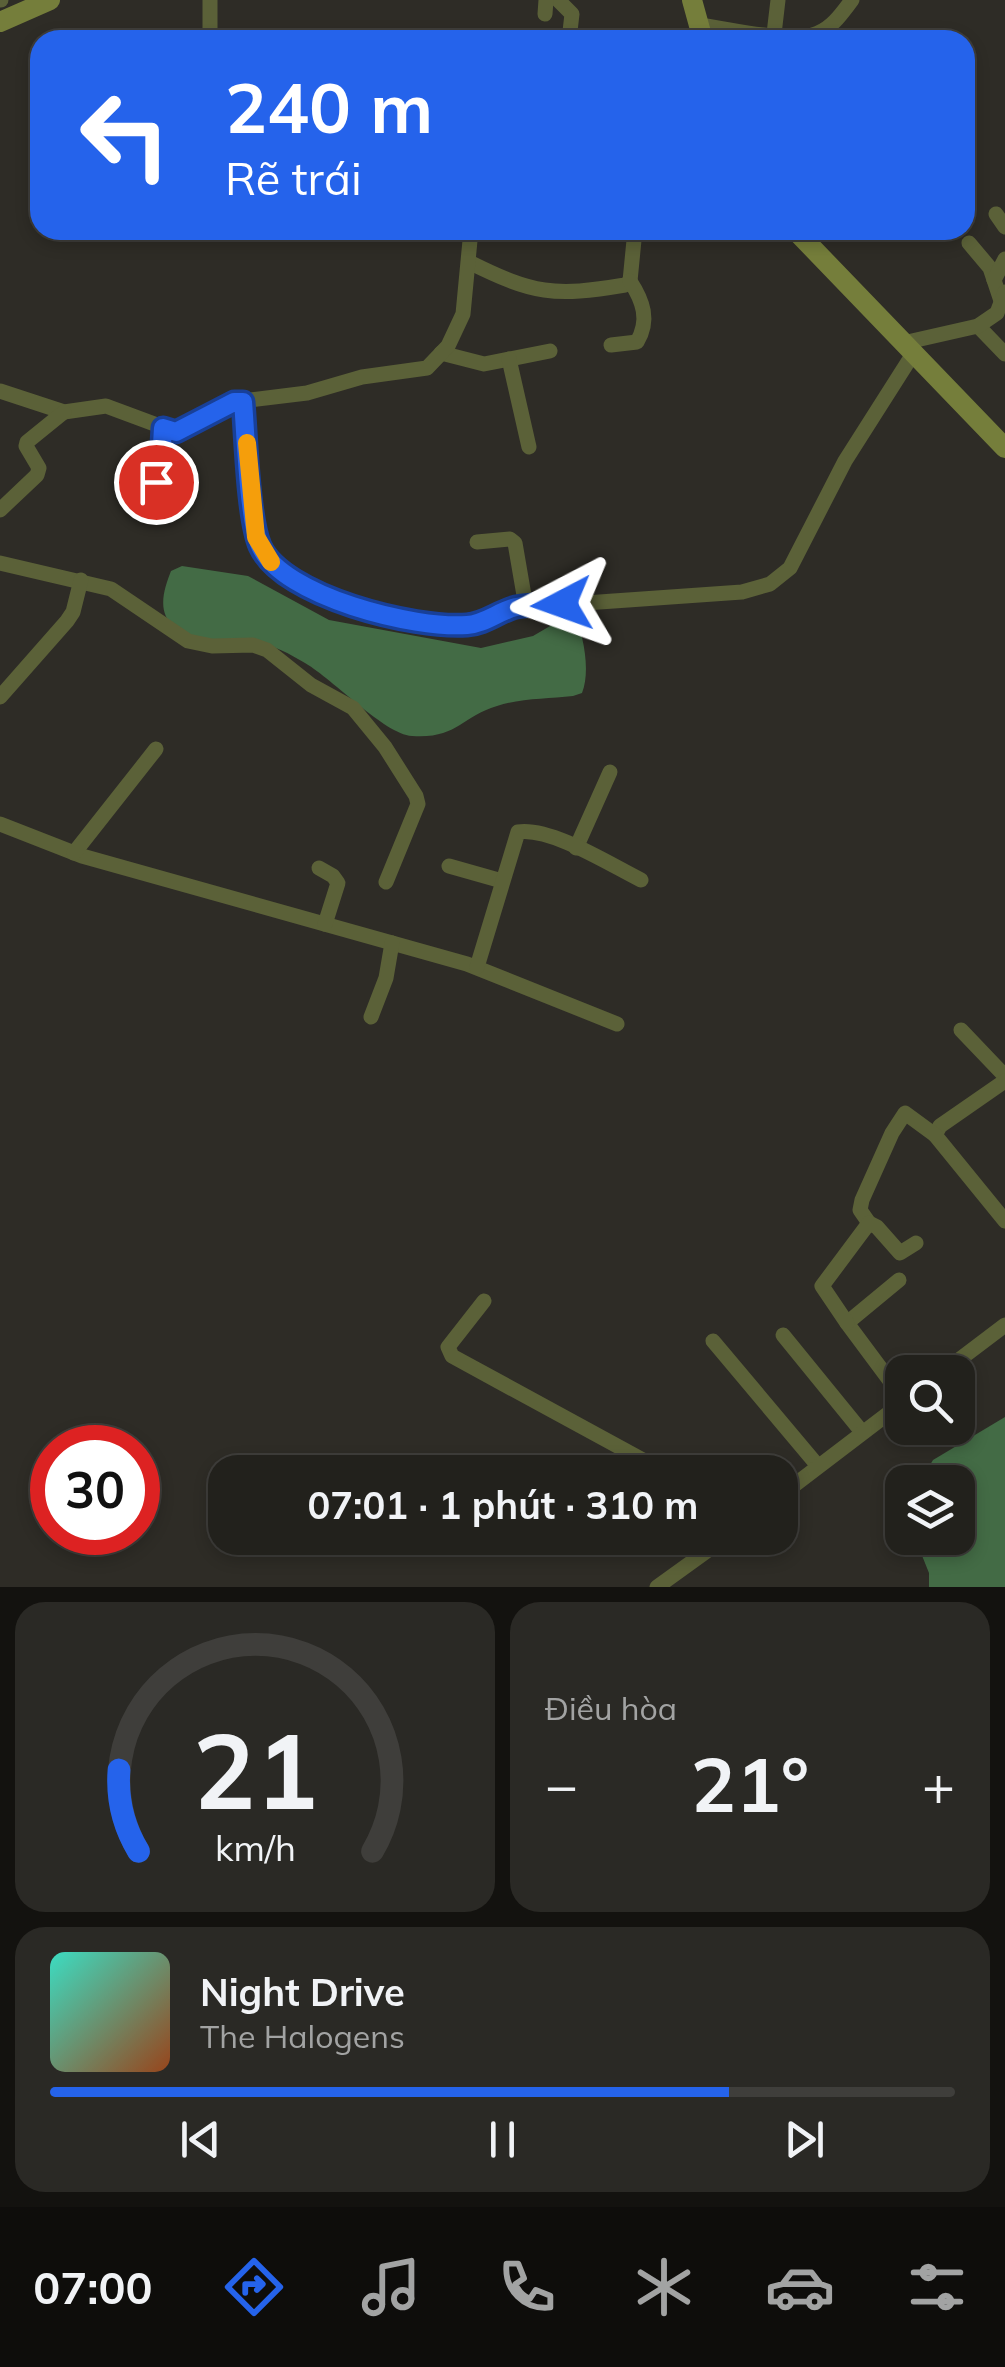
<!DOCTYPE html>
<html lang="vi">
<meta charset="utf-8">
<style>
body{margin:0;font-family:Mulish,sans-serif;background:#2a2925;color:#f1f3f6;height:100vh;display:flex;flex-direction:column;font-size:38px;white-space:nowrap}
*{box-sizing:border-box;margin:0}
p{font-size:32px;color:#a2a3a3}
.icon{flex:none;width:55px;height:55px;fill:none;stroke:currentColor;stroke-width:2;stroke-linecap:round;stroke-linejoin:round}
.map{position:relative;height:1587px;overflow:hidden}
.side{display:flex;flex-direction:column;gap:15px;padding:15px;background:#13120f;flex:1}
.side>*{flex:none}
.hud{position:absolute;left:30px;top:30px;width:945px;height:210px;border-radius:30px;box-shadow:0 5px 15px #0003,0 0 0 2px #3f3e3b;background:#2563eb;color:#fff;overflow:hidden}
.buttons{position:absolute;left:885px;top:1355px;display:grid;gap:20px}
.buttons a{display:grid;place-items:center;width:90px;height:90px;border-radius:20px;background:#22211c;box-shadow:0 5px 15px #0003,0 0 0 2px #3f3e3b;font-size:50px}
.speed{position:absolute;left:30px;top:1425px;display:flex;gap:20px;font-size:50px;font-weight:700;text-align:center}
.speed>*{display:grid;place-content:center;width:130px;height:130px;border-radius:50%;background:#22211c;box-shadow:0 5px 15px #0003,0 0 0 2px #3f3e3b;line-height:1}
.speed .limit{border:15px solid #d22;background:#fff;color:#111}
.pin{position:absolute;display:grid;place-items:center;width:85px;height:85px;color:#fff;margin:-42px;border:5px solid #fff;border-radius:50%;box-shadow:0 2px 10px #0007}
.me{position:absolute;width:110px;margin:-55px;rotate:266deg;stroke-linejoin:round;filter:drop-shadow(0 0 8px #0008)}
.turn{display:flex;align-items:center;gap:35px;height:210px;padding:0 30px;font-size:45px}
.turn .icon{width:130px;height:130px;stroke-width:2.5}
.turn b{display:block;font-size:70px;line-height:85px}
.big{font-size:75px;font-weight:700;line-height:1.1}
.side .widget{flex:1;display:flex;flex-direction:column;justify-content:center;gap:15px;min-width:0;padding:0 35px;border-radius:30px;background:#2a2925}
.side .dial{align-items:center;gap:0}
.dial svg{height:260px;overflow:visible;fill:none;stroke:#3f3e3b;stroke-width:7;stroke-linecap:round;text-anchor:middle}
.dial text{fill:#f1f3f6;stroke:none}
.song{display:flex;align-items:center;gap:30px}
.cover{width:120px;height:120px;border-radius:15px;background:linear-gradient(135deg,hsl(170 70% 55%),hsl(20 70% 35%))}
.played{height:10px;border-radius:5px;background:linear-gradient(90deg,#2563eb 75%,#3f3e3b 75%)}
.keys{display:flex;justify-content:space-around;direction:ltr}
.heat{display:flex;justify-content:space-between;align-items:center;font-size:55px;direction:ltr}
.side .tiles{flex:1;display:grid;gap:15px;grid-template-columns:1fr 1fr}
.widget:last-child{grid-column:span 2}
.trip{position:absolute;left:208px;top:1455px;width:590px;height:100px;border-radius:30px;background:#22211c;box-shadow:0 5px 15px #0003,0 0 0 2px #3f3e3b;font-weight:700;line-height:100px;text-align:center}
.dock{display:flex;height:160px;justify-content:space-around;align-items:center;background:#0e0d0b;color:#a2a3a3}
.dock .icon{width:70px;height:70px}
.dock .on{color:#2563eb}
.dock b{font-size:45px;color:#f1f3f6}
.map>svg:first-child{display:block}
</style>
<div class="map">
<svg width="1005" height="1587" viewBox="0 0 1005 1587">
<rect width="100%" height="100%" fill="#2e2c26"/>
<!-- water -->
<g fill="#436b45">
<path d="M 182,566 L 248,576 L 329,620 L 481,648 L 533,636 L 574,612 C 583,634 591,670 582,693 L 573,696 C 548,699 521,698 497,706 C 461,717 457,739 412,736 C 384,734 334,680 305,663 C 292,655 271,644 256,642 C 227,637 201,647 175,627 C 156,613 164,589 171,571 Z"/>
<polygon points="1005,1417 1005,1587 929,1587 929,1573 915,1538 958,1538 958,1482 920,1482 933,1460"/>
</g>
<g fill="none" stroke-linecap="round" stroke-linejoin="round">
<!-- minor -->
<g stroke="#5b6138" stroke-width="15">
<polyline points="0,0 1,0"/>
<polyline points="558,0 572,14 569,40"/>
<polyline points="545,14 546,0"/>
<path d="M 698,25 C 728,28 792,45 818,33 C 833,27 842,13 852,0"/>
<polyline points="774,34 778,0"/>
<polyline points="210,40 210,0"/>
<polyline points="996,214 1005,227"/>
<polyline points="807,242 820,230"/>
<polyline points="969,243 990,268 994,280"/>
<path d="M 469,262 C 533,294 554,297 625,285 L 630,281 L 635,230"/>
<polyline points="1001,301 994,280 1005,259"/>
<polyline points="978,326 1005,354"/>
<polyline points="903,343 978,326 997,313 1005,292"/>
<path d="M 611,345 L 637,342 C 650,320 643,301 630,281"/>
<polyline points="441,353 484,364 550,351"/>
<polyline points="509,359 529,447"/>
<polyline points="0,391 64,412 106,406 176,432 233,402 307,393 362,377 427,368 448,346 463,314 471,230"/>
<path d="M 243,401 C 246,435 248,521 261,547 C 284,596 421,633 471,625 C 487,622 500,615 514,608 L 742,592 L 770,584 L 790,568 L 845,461 L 913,354"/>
<path d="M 127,486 C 139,489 152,486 160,477 L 163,428"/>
<polyline points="0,510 37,475 39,468 26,446 27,442 64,412"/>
<polyline points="477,542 510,539 515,543 526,607"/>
<polyline points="0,563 111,589 188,641 212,646 253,645 267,650 311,685 353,708 385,747 416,796 418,804 386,882"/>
<polyline points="0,697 67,621 73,612 81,580"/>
<polyline points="0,824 82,856 467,964 617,1024"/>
<polyline points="576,848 610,772"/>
<polyline points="74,853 156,749"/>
<polyline points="449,866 502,881"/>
<polyline points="319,868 333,876 338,883 325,924"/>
<path d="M 477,967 L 518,832 C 551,827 609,864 641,880"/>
<polyline points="371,1017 386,978 392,943"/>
<polyline points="961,1030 1005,1076"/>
<polyline points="935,1135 940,1126 1005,1081"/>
<polyline points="869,1223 860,1210 862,1200 892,1133 905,1113 935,1135 1005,1221"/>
<polyline points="899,1280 847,1323 902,1397"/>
<polyline points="484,1301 448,1347 452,1356 665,1472"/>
<polyline points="847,1323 822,1286 869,1223 877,1227 900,1253 916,1243"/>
<polyline points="783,1335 862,1432"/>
<polyline points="713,1341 818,1466"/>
<polyline points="943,1372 1005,1325"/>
<polyline points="780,1496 902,1403"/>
<polyline points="657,1587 725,1538"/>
</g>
<!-- secondary -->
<g stroke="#757e3b" stroke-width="20">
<polyline points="692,0 703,40"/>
<polyline points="0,22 50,0"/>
<polyline points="795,230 1005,448"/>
</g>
</g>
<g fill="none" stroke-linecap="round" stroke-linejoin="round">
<!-- route casing -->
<g stroke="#184099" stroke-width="25">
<path id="route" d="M 156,482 L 160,477 L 163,428 L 176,432 L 234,402 L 243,402 C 246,436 248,518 260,546 C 283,597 415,629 467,625 C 485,624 499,611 516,607 C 531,604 547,605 562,604"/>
</g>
<!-- route -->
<use href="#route" stroke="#2563eb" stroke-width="18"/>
<!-- slow -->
<polyline stroke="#f59e0b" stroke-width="18" points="247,443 256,537 271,562"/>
</g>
</svg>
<div class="buttons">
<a><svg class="icon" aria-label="search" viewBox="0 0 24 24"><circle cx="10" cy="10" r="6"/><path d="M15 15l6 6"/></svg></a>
<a><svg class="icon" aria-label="layers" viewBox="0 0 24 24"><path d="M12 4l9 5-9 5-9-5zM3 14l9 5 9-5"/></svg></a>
</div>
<div class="speed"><div class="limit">30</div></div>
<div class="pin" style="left:156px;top:482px;background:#d93025"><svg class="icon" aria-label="arrive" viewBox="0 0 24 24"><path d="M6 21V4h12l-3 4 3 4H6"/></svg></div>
<svg class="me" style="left:562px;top:604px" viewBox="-20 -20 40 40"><path d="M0-17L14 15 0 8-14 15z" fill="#2563eb" stroke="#fff" stroke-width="4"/></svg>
<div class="trip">07:01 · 1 phút · 310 m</div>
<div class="hud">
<div class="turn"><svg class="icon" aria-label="left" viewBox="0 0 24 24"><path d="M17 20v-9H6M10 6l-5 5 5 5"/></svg><div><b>240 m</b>Rẽ trái</div></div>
</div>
</div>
<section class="side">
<div class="tiles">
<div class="widget dial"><svg viewBox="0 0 100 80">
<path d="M14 69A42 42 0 1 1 86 69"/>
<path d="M14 69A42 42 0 0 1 8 44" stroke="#2563eb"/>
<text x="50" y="56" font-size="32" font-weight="700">21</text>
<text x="50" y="72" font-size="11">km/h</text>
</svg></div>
<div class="widget"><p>Điều hòa</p>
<div class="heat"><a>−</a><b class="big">21°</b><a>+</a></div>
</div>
<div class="widget">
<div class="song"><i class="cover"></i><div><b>Night Drive</b><p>The Halogens</p></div></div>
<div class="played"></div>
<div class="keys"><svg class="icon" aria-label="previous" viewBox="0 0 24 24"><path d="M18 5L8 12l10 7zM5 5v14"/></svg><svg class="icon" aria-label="pause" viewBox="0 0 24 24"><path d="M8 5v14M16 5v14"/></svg><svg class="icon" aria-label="next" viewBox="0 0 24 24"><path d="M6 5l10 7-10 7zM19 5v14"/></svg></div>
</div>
</div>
</section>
<nav class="dock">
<b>07:00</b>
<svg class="icon on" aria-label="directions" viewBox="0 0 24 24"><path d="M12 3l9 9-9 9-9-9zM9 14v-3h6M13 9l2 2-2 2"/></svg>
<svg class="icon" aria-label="music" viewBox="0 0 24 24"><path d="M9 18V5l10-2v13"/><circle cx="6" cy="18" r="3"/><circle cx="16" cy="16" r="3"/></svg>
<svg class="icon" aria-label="phone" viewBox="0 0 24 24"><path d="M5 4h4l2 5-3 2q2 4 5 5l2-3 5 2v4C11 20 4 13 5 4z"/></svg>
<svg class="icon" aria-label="climate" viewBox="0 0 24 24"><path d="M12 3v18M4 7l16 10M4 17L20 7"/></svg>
<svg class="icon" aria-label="car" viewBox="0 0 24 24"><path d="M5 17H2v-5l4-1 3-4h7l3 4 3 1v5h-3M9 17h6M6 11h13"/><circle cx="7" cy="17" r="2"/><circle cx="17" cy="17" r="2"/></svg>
<svg class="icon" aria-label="filters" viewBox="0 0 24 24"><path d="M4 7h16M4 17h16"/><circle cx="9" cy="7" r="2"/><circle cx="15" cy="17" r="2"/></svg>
</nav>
